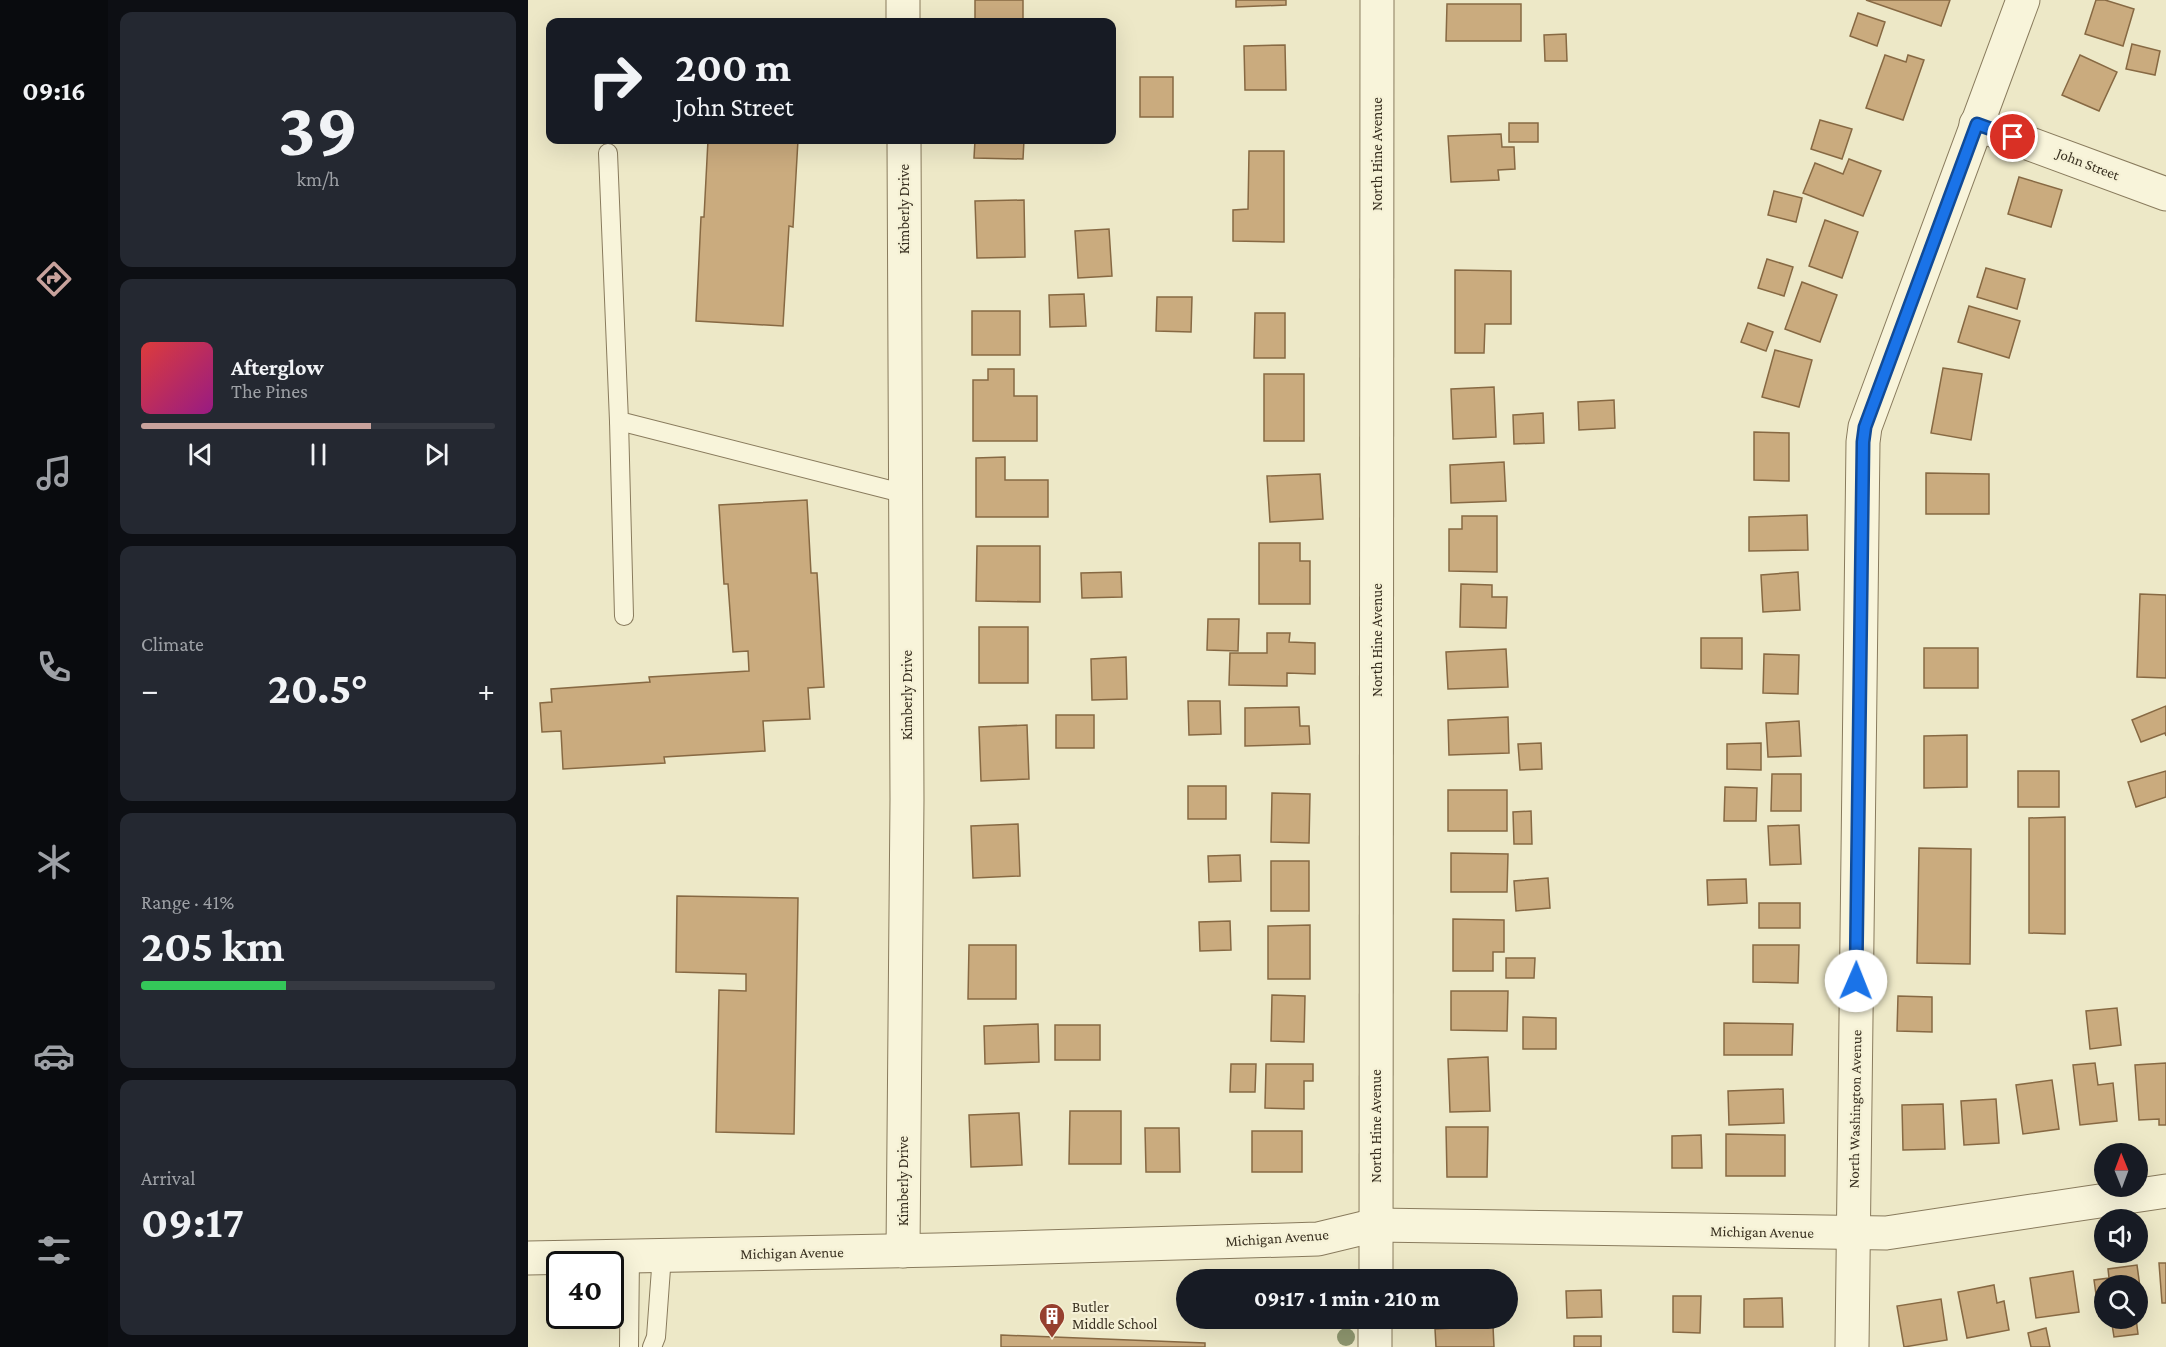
<!DOCTYPE html>
<meta charset="utf-8">
<style>
body{margin:0;font-family:"Crimson Pro",serif;background:#242831;color:#f1f3f6;height:100vh;display:flex;flex-direction:column;font-size:22px;white-space:nowrap}
*{box-sizing:border-box;margin:0}
p{font-size:20px;color:#9ea1a6}
.icon{flex:none;width:33px;height:33px;fill:none;stroke:currentColor;stroke-width:2;stroke-linecap:round;stroke-linejoin:round}
.map{position:relative;flex:1;overflow:hidden}
.drawer{display:flex;flex-direction:column;gap:12px;padding:12px;background:#0d0f14;width:420px}
.drawer>*{flex:none}
.hud{position:absolute;left:18px;top:18px;width:570px;height:126px;border-radius:12px;box-shadow:0 6px 24px #0002;background:#171b24;color:#f1f3f6;overflow:hidden}
.needle{width:39px;rotate:359deg}
.tools{position:absolute;left:1566px;top:1143px;display:grid;gap:12px}
.tools a{display:grid;place-items:center;width:54px;height:54px;border-radius:50%;background:#171b24;box-shadow:0 6px 24px #0002;font-size:30px}
.speed{position:absolute;left:18px;top:1251px;display:flex;gap:12px;font-size:30px;font-weight:700;text-align:center}
.speed>*{display:grid;place-content:center;width:78px;height:78px;border-radius:50%;background:#171b24;box-shadow:0 6px 24px #0002;line-height:1}
.speed .limit{border:3px solid #111;border-radius:9px;background:#fff;color:#111}
.pin{position:absolute;display:grid;place-items:center;width:51px;height:51px;color:#fff;margin:-26px;border:3px solid #fff;border-radius:50%;box-shadow:0 2px 6px #0007}
.me{position:absolute;width:66px;margin:-33px;rotate:1deg;stroke-linejoin:round;filter:drop-shadow(0 0 4px #0008)}
.turn{display:flex;align-items:center;gap:21px;height:126px;padding:0 30px;font-size:27px}
.turn .icon{width:78px;height:78px;stroke-width:2.5}
.turn b{display:block;font-size:42px;line-height:51px}
.big{font-size:45px;font-weight:700;line-height:1.1}
.drawer .widget{flex:1;display:flex;flex-direction:column;justify-content:center;gap:9px;min-width:0;padding:0 21px;border-radius:12px;background:#242831}
.drawer .dial{align-items:center;gap:0}
.dial b{font-size:78px;line-height:1}
.song{display:flex;align-items:center;gap:18px}
.cover{width:72px;height:72px;border-radius:9px;background:linear-gradient(135deg,hsl(0 70% 55%),hsl(310 70% 35%))}
.played{height:6px;border-radius:3px;background:linear-gradient(90deg,#c8a29c 65%,#363941 65%)}
.keys{display:flex;justify-content:space-around;direction:ltr}
.heat{display:flex;justify-content:space-between;align-items:center;font-size:33px;direction:ltr}
.charge{height:9px;border-radius:4px;background:linear-gradient(90deg,#34c759 41%,#363941 0)}
.trip{position:absolute;left:648px;top:1269px;width:342px;height:60px;border-radius:30px;background:#171b24;box-shadow:0 6px 24px #0002;font-weight:700;line-height:60px;text-align:center}
main{display:flex;flex:1;min-height:0}
.dock{display:flex;flex-direction:column;width:108px;justify-content:space-around;align-items:center;background:#090b0e;color:#9ea1a6}
.dock .icon{width:42px;height:42px}
.dock .selected{color:#c8a29c}
.dock b{font-size:27px;color:#f1f3f6}
.map>svg:first-child{display:block}
</style>
<main>
<nav class="dock">
<b>09:16</b>
<svg class="icon selected" aria-label="directions" viewBox="0 0 24 24"><path d="M12 3l9 9-9 9-9-9zM9 14v-3h6M13 9l2 2-2 2"/></svg>
<svg class="icon" aria-label="music" viewBox="0 0 24 24"><path d="M9 18V5l10-2v13"/><circle cx="6" cy="18" r="3"/><circle cx="16" cy="16" r="3"/></svg>
<svg class="icon" aria-label="phone" viewBox="0 0 24 24"><path d="M5 4h4l2 5-3 2q2 4 5 5l2-3 5 2v4C11 20 4 13 5 4z"/></svg>
<svg class="icon" aria-label="climate" viewBox="0 0 24 24"><path d="M12 3v18M4 7l16 10M4 17L20 7"/></svg>
<svg class="icon" aria-label="car" viewBox="0 0 24 24"><path d="M5 17H2v-5l4-1 3-4h7l3 4 3 1v5h-3M9 17h6M6 11h13"/><circle cx="7" cy="17" r="2"/><circle cx="17" cy="17" r="2"/></svg>
<svg class="icon" aria-label="filters" viewBox="0 0 24 24"><path d="M4 7h16M4 17h16"/><circle cx="9" cy="7" r="2"/><circle cx="15" cy="17" r="2"/></svg>
</nav>
<section class="drawer">
<div class="widget dial"><b>39</b><p>km/h</p></div>
<div class="widget">
<div class="song"><i class="cover"></i><div><b>Afterglow</b><p>The Pines</p></div></div>
<div class="played"></div>
<div class="keys"><svg class="icon" aria-label="previous" viewBox="0 0 24 24"><path d="M18 5L8 12l10 7zM5 5v14"/></svg><svg class="icon" aria-label="pause" viewBox="0 0 24 24"><path d="M8 5v14M16 5v14"/></svg><svg class="icon" aria-label="next" viewBox="0 0 24 24"><path d="M6 5l10 7-10 7zM19 5v14"/></svg></div>
</div>
<div class="widget"><p>Climate</p>
<div class="heat"><a>−</a><b class="big">20.5°</b><a>+</a></div>
</div>
<div class="widget"><p>Range · 41%</p><b class="big">205 km</b><div class="charge"></div></div>
<div class="widget"><p>Arrival</p><b class="big">09:17</b></div>
</section>
<div class="map">
<svg width="1638" height="1347" viewBox="0 0 1638 1347">
<rect width="100%" height="100%" fill="#ede8c7"/>
<!-- building -->
<g fill="#caab7e" stroke="#876943" stroke-width="1.5">
<rect x="447" y="0" width="48" height="22"/>
<polygon points="708,0 758,0 758,5 708,7"/>
<polygon points="1338,0 1422,0 1413,26"/>
<polygon points="1568,0 1577,0 1606,9 1595,46 1557,34"/>
<polygon points="919,4 993,4 993,41 918,41"/>
<polygon points="1330,13 1357,22 1349,46 1322,36"/>
<polygon points="1038,34 1039,61 1017,61 1016,35"/>
<polygon points="1604,44 1632,51 1627,75 1598,69"/>
<polygon points="757,45 758,90 717,90 716,46"/>
<polygon points="1357,55 1378,62 1380,55 1396,60 1375,120 1338,108"/>
<polygon points="1552,55 1589,72 1571,111 1534,95"/>
<rect x="612" y="77" width="33" height="40"/>
<polygon points="1292,120 1324,129 1314,159 1283,149"/>
<rect x="981" y="123" width="29" height="19"/>
<polygon points="973,134 974,147 986,147 987,169 970,170 971,180 923,182 920,136"/>
<polygon points="180,140 270,140 265,227 261,226 255,326 168,321 173,217 176,217"/>
<polygon points="447,140 496,140 495,159 446,158"/>
<polygon points="721,151 756,151 756,242 705,241 705,210 720,209"/>
<polygon points="1321,159 1353,171 1335,216 1275,193 1287,163 1315,174"/>
<polygon points="1491,177 1534,190 1523,227 1480,214"/>
<polygon points="1246,191 1274,198 1268,222 1240,215"/>
<polygon points="496,200 497,257 449,258 447,201"/>
<polygon points="1297,220 1330,232 1314,278 1281,266"/>
<polygon points="581,229 584,276 550,278 547,231"/>
<polygon points="1239,259 1265,267 1256,296 1230,288"/>
<polygon points="1458,268 1497,279 1489,309 1449,297"/>
<polygon points="927,270 983,271 983,324 957,324 956,353 927,353"/>
<polygon points="1274,282 1309,295 1292,342 1257,329"/>
<polygon points="556,294 558,326 522,327 521,295"/>
<polygon points="629,297 664,297 663,332 628,331"/>
<polygon points="1441,306 1492,321 1481,358 1430,342"/>
<rect x="444" y="311" width="48" height="44"/>
<polygon points="727,313 757,313 757,358 726,358"/>
<polygon points="1220,323 1245,332 1238,351 1213,342"/>
<polygon points="1247,350 1284,360 1271,407 1234,397"/>
<polygon points="1415,368 1454,374 1443,440 1403,433"/>
<polygon points="460,369 486,369 486,396 509,396 509,441 445,441 445,380 460,380"/>
<rect x="736" y="374" width="40" height="67"/>
<polygon points="966,387 968,437 925,439 923,389"/>
<polygon points="1086,400 1087,428 1051,430 1050,402"/>
<polygon points="1015,413 1016,443 986,444 985,415"/>
<polygon points="1226,432 1261,433 1261,481 1226,480"/>
<polygon points="477,457 477,480 520,480 520,517 448,517 448,458"/>
<polygon points="976,462 978,501 923,503 922,465"/>
<polygon points="1398,473 1461,474 1461,514 1398,514"/>
<polygon points="792,474 795,519 742,522 739,476"/>
<polygon points="279,500 283,573 289,573 296,687 280,688 282,719 235,721 237,751 136,757 137,763 35,769 33,731 14,732 12,703 24,702 23,689 122,682 121,677 221,671 220,651 205,652 200,584 196,584 191,505"/>
<polygon points="1279,515 1280,550 1221,551 1221,517"/>
<polygon points="934,516 969,516 969,572 921,571 921,529 934,529"/>
<polygon points="731,543 772,543 772,561 782,561 782,604 731,604"/>
<polygon points="449,546 512,546 512,602 448,601"/>
<polygon points="593,572 594,597 554,598 553,573"/>
<polygon points="1270,572 1272,610 1235,612 1233,575"/>
<polygon points="933,584 964,585 964,597 979,597 978,628 932,627"/>
<polygon points="1612,594 1638,595 1638,678 1609,677"/>
<polygon points="680,619 711,619 710,651 679,650"/>
<rect x="451" y="627" width="49" height="56"/>
<polygon points="739,633 762,633 761,642 787,643 787,674 759,673 759,686 701,685 702,653 739,653"/>
<polygon points="1173,638 1214,638 1214,669 1173,668"/>
<rect x="1396" y="648" width="54" height="40"/>
<polygon points="978,649 980,687 920,689 918,652"/>
<polygon points="1236,654 1271,655 1270,694 1235,693"/>
<polygon points="598,657 599,699 564,700 563,659"/>
<polygon points="660,701 692,701 693,734 661,735"/>
<polygon points="1638,706 1638,736 1637,733 1613,742 1604,720"/>
<polygon points="771,707 772,726 781,726 782,744 717,746 717,708"/>
<rect x="528" y="715" width="38" height="33"/>
<polygon points="980,717 981,753 921,755 920,720"/>
<polygon points="1271,721 1273,756 1240,757 1238,723"/>
<polygon points="499,725 501,779 453,781 451,727"/>
<polygon points="1439,735 1439,787 1396,788 1396,736"/>
<polygon points="1013,743 1014,769 992,770 990,744"/>
<polygon points="1233,743 1233,770 1199,769 1199,744"/>
<rect x="1490" y="771" width="41" height="36"/>
<polygon points="1638,771 1638,797 1608,807 1600,782"/>
<polygon points="1244,774 1273,774 1273,811 1243,811"/>
<rect x="660" y="786" width="38" height="33"/>
<polygon points="1197,787 1229,788 1228,821 1196,821"/>
<rect x="920" y="790" width="59" height="41"/>
<polygon points="744,793 782,794 781,843 743,842"/>
<polygon points="1003,811 1004,844 986,844 985,812"/>
<polygon points="1537,817 1537,934 1501,933 1501,818"/>
<polygon points="490,824 492,876 445,878 443,826"/>
<polygon points="1271,825 1273,864 1242,865 1240,826"/>
<polygon points="1391,848 1443,849 1442,964 1389,963"/>
<polygon points="923,853 980,854 979,892 923,892"/>
<polygon points="712,855 713,881 681,882 680,856"/>
<rect x="743" y="861" width="38" height="50"/>
<polygon points="1020,878 1022,908 988,911 986,881"/>
<polygon points="1218,879 1219,903 1180,905 1179,880"/>
<polygon points="149,896 270,898 266,1134 188,1132 191,990 218,991 218,974 148,972"/>
<rect x="1231" y="903" width="41" height="25"/>
<polygon points="925,919 976,920 976,952 965,952 965,971 925,971"/>
<polygon points="702,921 703,950 672,951 671,922"/>
<polygon points="782,925 782,979 740,979 740,926"/>
<polygon points="441,945 488,945 488,999 440,999"/>
<polygon points="1225,945 1271,945 1270,983 1225,982"/>
<polygon points="978,958 1007,958 1006,978 978,978"/>
<polygon points="923,991 980,991 979,1031 923,1030"/>
<polygon points="744,995 777,996 776,1042 743,1041"/>
<polygon points="1370,996 1404,997 1404,1032 1369,1031"/>
<polygon points="1589,1008 1593,1045 1562,1049 1558,1011"/>
<polygon points="995,1017 1028,1018 1028,1049 995,1049"/>
<polygon points="1196,1023 1265,1024 1264,1055 1196,1055"/>
<polygon points="510,1024 511,1062 457,1064 456,1026"/>
<rect x="527" y="1025" width="45" height="35"/>
<polygon points="960,1057 962,1111 922,1112 920,1059"/>
<polygon points="1567,1063 1570,1085 1585,1083 1589,1121 1552,1125 1545,1065"/>
<polygon points="1638,1063 1638,1125 1631,1125 1631,1119 1611,1120 1607,1065"/>
<polygon points="703,1064 728,1064 727,1092 702,1092"/>
<polygon points="738,1064 785,1064 785,1081 776,1081 776,1109 737,1108"/>
<polygon points="1524,1080 1531,1129 1495,1134 1488,1085"/>
<polygon points="1255,1089 1256,1123 1201,1125 1200,1091"/>
<polygon points="1468,1099 1471,1143 1436,1145 1433,1101"/>
<polygon points="1415,1104 1417,1149 1375,1150 1374,1105"/>
<polygon points="542,1111 593,1111 593,1164 541,1164"/>
<polygon points="491,1113 494,1165 443,1167 441,1115"/>
<polygon points="918,1127 960,1127 959,1177 919,1177"/>
<polygon points="617,1128 651,1128 652,1172 618,1172"/>
<rect x="724" y="1131" width="50" height="41"/>
<polygon points="1198,1134 1257,1135 1257,1176 1198,1176"/>
<polygon points="1173,1135 1174,1168 1144,1168 1144,1136"/>
<polygon points="1631,1263 1638,1263 1638,1303 1634,1303"/>
<polygon points="1609,1265 1615,1309 1610,1309 1610,1286 1576,1286 1576,1315 1571,1316 1566,1280 1581,1278 1580,1269"/>
<polygon points="1545,1271 1551,1312 1508,1318 1502,1278"/>
<polygon points="1466,1285 1469,1303 1476,1301 1481,1330 1439,1338 1430,1292"/>
<polygon points="1073,1290 1074,1317 1039,1318 1038,1291"/>
<polygon points="1145,1296 1173,1296 1172,1333 1145,1332"/>
<polygon points="1254,1298 1255,1327 1216,1327 1216,1299"/>
<polygon points="1413,1299 1419,1340 1376,1347 1369,1306"/>
<polygon points="1583,1318 1608,1318 1610,1334 1586,1337"/>
<polygon points="965,1326 966,1347 908,1347 907,1329"/>
<polygon points="1518,1328 1522,1347 1503,1347 1500,1333"/>
<polygon points="473,1335 677,1343 677,1347 473,1347"/>
<rect x="1046" y="1336" width="27" height="11"/>
</g>
<g fill="none" stroke-linecap="round" stroke-linejoin="round">
<!-- service casing -->
<g stroke="#897b5d" stroke-width="20">
<g id="service">
<polyline points="80,153 91,421 378,494"/>
<polyline points="91,421 96,616"/>
<polyline points="101,1347 102,1256"/>
<polyline points="124,1347 128,1337 134,1255"/>
</g>
</g>
<!-- minor casing -->
<g stroke="#897b5d" stroke-width="35">
<g id="minor">
<polyline points="375,0 375,22"/>
<polyline points="1448,124 1638,194"/>
<polyline points="375,1251 379,799 376,140"/>
<polyline points="0,1258 409,1250 790,1239 848,1225 1358,1233 1638,1191"/>
<polyline points="848,1280 849,0"/>
<polyline points="847,1347 847,1318"/>
</g>
</g>
<!-- tertiary casing -->
<g stroke="#897b5d" stroke-width="35">
<polyline id="tertiary" points="1324,1347 1335,442 1337,427 1495,0"/>
</g>
<!-- service -->
<use href="#service" stroke="#f8f4da" stroke-width="18"/>
<!-- minor -->
<use href="#minor" stroke="#f8f4da" stroke-width="33"/>
<!-- tertiary -->
<use href="#tertiary" stroke="#f8f4da" stroke-width="33"/>
</g>
<!-- trees -->
<circle fill="#8f976f" cx="818" cy="1337" r="9"/>
<g fill="none" stroke-linecap="round" stroke-linejoin="round">
<!-- route casing -->
<g stroke="#114b97" stroke-width="15">
<polyline id="route" points="1328,981 1335,442 1337,427 1449,124 1485,137"/>
</g>
<!-- route -->
<use href="#route" stroke="#1a73e8" stroke-width="10"/>
</g>
<!-- icons -->
<defs>
<g id="building-pin" transform="scale(1.35)"><path d="M0 17L-7.5 6A9.5 9.5 0 1 1 7.5 6Z" fill="#963f2e" stroke="#f5f1d6"/><path d="M-4-6H4V6H1V3H-1V6H-4ZM-2.5-4.3h1.7v1.8h-1.7ZM.8-4.3h1.7v1.8H.8ZM-2.5-1h1.7V.8h-1.7ZM.8-1h1.7V.8H.8Z" fill="#fff"/></g>
</defs>
<g fill-rule="evenodd">
<use href="#building-pin" x="524" y="1316"/>
</g>
<g text-anchor="middle" stroke-width="4.5" stroke-linejoin="round" paint-order="stroke">
<!-- street labels -->
<g font-size="15" fill="#393020" stroke="#f5f1d6">
<text transform="translate(849 154) rotate(-90)" y="5">North Hine Avenue</text>
<text transform="translate(1560 164) rotate(21)" y="5">John Street</text>
<text transform="translate(376 209) rotate(-90)" y="5">Kimberly Drive</text>
<text transform="translate(849 640) rotate(-90)" y="5">North Hine Avenue</text>
<text transform="translate(379 695) rotate(-90)" y="5">Kimberly Drive</text>
<text transform="translate(1327 1109) rotate(-89)" y="5">North Washington Avenue</text>
<text transform="translate(848 1126) rotate(-90)" y="5">North Hine Avenue</text>
<text transform="translate(375 1181) rotate(-90)" y="5">Kimberly Drive</text>
<text transform="translate(1234 1232) rotate(1)" y="5">Michigan Avenue</text>
<text transform="translate(749 1238) rotate(-4)" y="5">Michigan Avenue</text>
<text transform="translate(264 1253) rotate(-1)" y="5">Michigan Avenue</text>
</g>
<!-- poi labels -->
<g font-size="15" fill="#393020" stroke="#f5f1d6" text-anchor="start">
<text x="544" y="1312">Butler<tspan x="544" dy="17">Middle School</tspan></text>
</g>
</g>
</svg>
<div class="tools">
<a><svg class="needle" viewBox="-14 -14 28 28"><path d="M0-13l5 13h-10z" fill="#e53935"/><path d="M0 13l5-13h-10z" fill="#9ea1a6"/></svg></a>
<a><svg class="icon" aria-label="sound" viewBox="0 0 24 24"><path d="M4 9h4l5-4v14l-5-4H4zM17 9q2 3 0 6"/></svg></a>
<a><svg class="icon" aria-label="search" viewBox="0 0 24 24"><circle cx="10" cy="10" r="6"/><path d="M15 15l6 6"/></svg></a>
</div>
<div class="speed"><div class="limit">40</div></div>
<div class="pin" style="left:1485px;top:137px;background:#d93025"><svg class="icon" aria-label="arrive" viewBox="0 0 24 24"><path d="M6 21V4h12l-3 4 3 4H6"/></svg></div>
<svg class="me" style="left:1328px;top:981px" viewBox="-20 -20 40 40"><circle r="19" fill="#fff"/><path d="M0-13L10 11 0 6-10 11z" fill="#1a73e8"/></svg>
<div class="trip">09:17 · 1 min · 210 m</div>
<div class="hud">
<div class="turn"><svg class="icon" aria-label="right" viewBox="0 0 24 24"><path d="M7 20v-9h11M14 6l5 5-5 5"/></svg><div><b>200 m</b>John Street</div></div>
</div>
</div>
</main>
